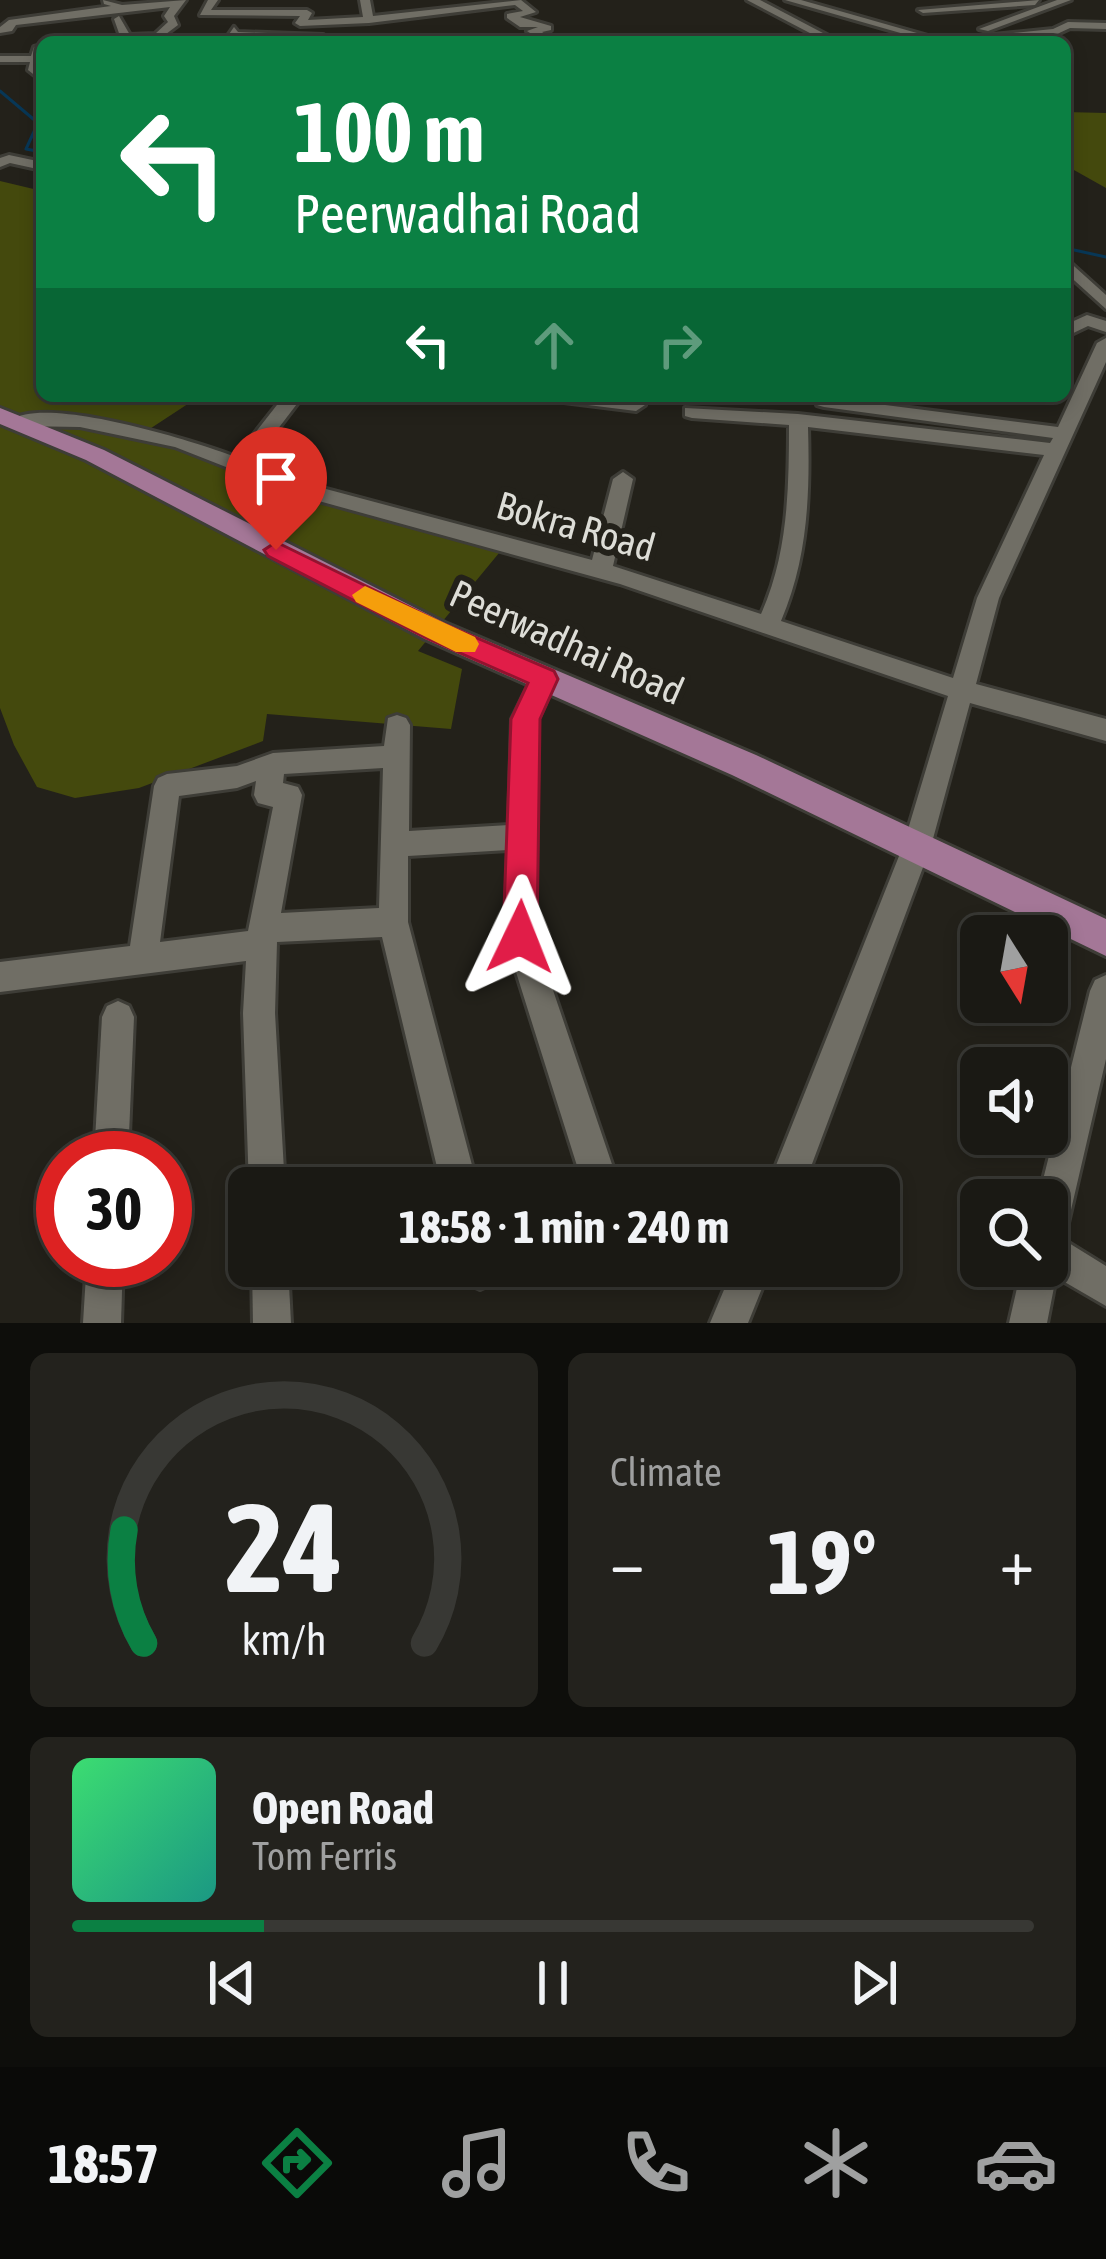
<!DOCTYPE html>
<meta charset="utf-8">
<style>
body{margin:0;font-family:"Asap Condensed",sans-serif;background:#23221d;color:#f1f3f6;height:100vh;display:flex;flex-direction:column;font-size:45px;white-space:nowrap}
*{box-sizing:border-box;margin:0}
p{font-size:39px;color:#9fa0a0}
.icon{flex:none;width:66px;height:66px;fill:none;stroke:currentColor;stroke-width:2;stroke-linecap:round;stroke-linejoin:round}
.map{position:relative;height:1323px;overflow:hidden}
.panel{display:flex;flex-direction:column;gap:30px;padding:30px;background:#0e0e0b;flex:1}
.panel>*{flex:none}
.top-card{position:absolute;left:36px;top:36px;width:1035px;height:366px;border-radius:18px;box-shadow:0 6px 18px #0003,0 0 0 3px #383834;background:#0b8043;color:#fff;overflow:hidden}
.needle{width:78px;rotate:169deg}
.fabs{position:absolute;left:960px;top:915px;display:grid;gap:24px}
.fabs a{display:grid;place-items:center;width:108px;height:108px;border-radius:18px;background:#1a1914;box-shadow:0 6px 18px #0003,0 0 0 3px #383834;font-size:60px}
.speed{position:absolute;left:36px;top:1131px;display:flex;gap:24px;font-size:60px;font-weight:700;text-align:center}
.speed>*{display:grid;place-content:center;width:156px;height:156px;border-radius:50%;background:#1a1914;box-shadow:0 6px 18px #0003,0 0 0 3px #383834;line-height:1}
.speed .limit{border:18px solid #d22;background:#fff;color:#111}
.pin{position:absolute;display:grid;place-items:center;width:102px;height:102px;color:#fff;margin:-123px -51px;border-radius:50% 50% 50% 0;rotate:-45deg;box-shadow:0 0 12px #0007}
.pin .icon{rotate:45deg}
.me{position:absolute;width:132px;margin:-66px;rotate:2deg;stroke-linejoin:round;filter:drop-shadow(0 0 9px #0008)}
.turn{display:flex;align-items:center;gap:42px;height:252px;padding:0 60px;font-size:54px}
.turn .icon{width:156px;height:156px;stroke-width:2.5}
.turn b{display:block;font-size:84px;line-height:102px}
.lanes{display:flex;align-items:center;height:114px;padding:0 60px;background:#0003;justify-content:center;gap:60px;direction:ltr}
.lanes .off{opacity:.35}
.big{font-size:90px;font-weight:700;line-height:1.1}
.panel .card{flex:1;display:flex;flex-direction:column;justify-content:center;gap:18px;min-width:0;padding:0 42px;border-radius:18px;background:#23221d}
.panel .dial{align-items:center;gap:0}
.dial svg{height:312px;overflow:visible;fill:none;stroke:#383834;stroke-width:7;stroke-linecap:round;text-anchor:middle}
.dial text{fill:#f1f3f6;stroke:none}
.song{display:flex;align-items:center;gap:36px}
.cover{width:144px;height:144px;border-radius:18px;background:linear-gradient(135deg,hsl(140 70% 55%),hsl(170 70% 35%))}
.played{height:12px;border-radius:6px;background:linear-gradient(90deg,#0b8043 20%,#383834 20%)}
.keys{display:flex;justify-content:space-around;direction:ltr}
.heat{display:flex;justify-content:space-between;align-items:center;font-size:66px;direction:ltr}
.panel .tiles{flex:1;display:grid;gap:30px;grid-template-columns:1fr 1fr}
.card:last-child{grid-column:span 2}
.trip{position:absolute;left:228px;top:1167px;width:672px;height:120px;border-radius:18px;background:#1a1914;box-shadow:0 6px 18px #0003,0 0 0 3px #383834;font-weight:700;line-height:120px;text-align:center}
.dock{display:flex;height:192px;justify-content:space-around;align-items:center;background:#0a0a08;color:#9fa0a0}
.dock .icon{width:84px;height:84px}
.dock .current{color:#0b8043}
.dock b{font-size:54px;color:#f1f3f6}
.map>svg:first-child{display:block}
</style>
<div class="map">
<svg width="1106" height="1323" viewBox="0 0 1106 1323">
<rect width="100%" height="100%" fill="#23211a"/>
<!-- green -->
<g fill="#44490d">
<polygon points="1065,112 1106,113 1106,188 1065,165"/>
<polygon points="0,181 42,191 42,396 200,396 142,434 321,499 504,547 418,651 462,669 451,729 267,714 263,741 139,788 75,798 37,787 14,745 0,708"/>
</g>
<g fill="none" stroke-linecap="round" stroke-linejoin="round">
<!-- stream -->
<g stroke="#083756" stroke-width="3">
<polyline points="0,91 38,123 26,149 42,152"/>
<polyline points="1065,248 1106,257"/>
</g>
<!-- minor casing -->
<g stroke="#3e3d37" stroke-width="6">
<g id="minor">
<polygon points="103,0 122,5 186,0 174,16 178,25 158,40 88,42 120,36 114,19 119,16 130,35 155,34 168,22 164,16 170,7 16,25 12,31 0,33 0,27 9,20 111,6 104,4"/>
<polygon points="208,0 218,0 211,10 307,10 312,13 308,20 363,17 360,0 370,0 373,16 521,0 536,12 520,17 551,26 551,30 542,32 553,39 535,42 539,39 527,31 538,27 520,27 507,18 507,14 523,11 515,5 369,23 300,26 295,23 300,16 200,15"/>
<polygon points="747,0 760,0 840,42 827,42"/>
<polygon points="785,0 801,0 945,41 932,42"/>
<polygon points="1039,0 1035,5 923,13 918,10"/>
<polygon points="1057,0 1071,0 988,31 979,29"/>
<polygon points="1068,22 1106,23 1106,29 1070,28 1055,35 961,42 953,39 1053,29"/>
<polygon points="234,27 238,32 323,35 318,38 227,37"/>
<polygon points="42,45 42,81 28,70 30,62 0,62 0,56 31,56 34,47"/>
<polygon points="9,155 42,162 42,170 10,163 0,167 0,158"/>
<polygon points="1065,258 1106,295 1106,309 1065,272"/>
<polygon points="1087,315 1106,321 1106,332 1088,326 1065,337 1065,325"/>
<path d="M 1106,338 L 1106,362 L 999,598 L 976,684 L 1106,719 L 1106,741 L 970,703 L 931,846 L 803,1188 L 767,1188 L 903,846 L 948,696 L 620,584 L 297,495 L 175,447 L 80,427 L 20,426 L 11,420 C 46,395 194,441 236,457 L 284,396 L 303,396 L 252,463 L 311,485 L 592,560 L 613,479 L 623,472 L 633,479 L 613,566 L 761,614 C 788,554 789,489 789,425 L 692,418 L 685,416 L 685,408 L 798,414 L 1050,443 L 1053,438 L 824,407 L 817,405 L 815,396 L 1058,427 L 1097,343 ZM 808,427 L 1044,455 L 977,598 L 953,678 L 781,621 C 808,558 810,494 808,427 Z"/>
<polygon points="407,396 513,396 504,401 416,401"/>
<path d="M 547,396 C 576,396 621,389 645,405 L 636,411 L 556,401 Z"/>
<path d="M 544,669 L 553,672 L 556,679 L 538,719 L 535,937 L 620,1188 L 584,1188 L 505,937 L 508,850 L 408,856 L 408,922 L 478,1188 L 442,1188 L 382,937 L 277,942 L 275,1013 L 285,1188 L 249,1188 L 243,1013 L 246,961 L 0,992 L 0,962 L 130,946 L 154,786 L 158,778 L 167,774 L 237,766 L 273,753 L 384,746 L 388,718 L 397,715 L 406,718 L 410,725 L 409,831 L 509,825 L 512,719 L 535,672 ZM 383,768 L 379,908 L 281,913 L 302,795 L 298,787 L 283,783 L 284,774 ZM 256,781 L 254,795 L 258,803 L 273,807 L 248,931 L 160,942 L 179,796 L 237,788 Z"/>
<polygon points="1106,975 1106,1059 1064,1240 1106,1266 1106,1306 1056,1277 1047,1323 1009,1323 1022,1266 1047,1266 1047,1200 1038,1200 1090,991 1095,980"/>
<polygon points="118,1001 129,1006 134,1017 128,1158 94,1158 102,1017 107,1006"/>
<polygon points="87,1260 123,1260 121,1323 83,1323"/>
<polygon points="252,1266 288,1266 291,1323 253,1323"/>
<polygon points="461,1266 497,1266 493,1283 480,1289 467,1283"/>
<polygon points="734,1266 771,1266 748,1323 710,1323"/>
</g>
</g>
<!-- major casing -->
<g stroke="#3e3d37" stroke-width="6">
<polygon id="major" points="0,408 104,450 445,623 756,755 1106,919 1106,956 732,775 425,639 86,460 0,424"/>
</g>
<!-- minor -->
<use href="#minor" fill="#706e65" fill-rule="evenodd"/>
<!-- major -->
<use href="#major" fill="#a47797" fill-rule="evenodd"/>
</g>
<!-- route -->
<polygon fill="#e11d48" stroke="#92132f" stroke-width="3" points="276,542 444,624 554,671 558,679 540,719 537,937 532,948 520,953 508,948 503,937 511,719 528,683 426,638 268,556 264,550"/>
<!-- slow -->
<polygon fill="#f59e0b" points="365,586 475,637 479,644 475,652 456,652 356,602 352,595"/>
<g text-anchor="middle" stroke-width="12" stroke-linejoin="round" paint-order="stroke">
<!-- street labels -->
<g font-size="39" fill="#ddddd7" stroke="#23211a">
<text transform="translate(576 526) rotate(16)" y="14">Bokra Road</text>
<text transform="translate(567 642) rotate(24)" y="14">Peerwadhai Road</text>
</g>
</g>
</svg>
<div class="fabs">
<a><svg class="needle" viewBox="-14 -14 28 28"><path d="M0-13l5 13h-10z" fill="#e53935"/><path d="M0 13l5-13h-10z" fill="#9fa0a0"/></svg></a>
<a><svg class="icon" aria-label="sound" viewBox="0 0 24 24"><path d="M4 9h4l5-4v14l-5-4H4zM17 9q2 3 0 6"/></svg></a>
<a><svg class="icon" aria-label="search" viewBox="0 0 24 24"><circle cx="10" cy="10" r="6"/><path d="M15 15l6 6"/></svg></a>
</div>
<div class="speed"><div class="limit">30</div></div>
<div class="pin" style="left:276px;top:550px;background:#d93025"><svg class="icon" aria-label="arrive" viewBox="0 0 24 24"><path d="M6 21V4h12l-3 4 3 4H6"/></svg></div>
<svg class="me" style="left:520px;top:937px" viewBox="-20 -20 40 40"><path d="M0-17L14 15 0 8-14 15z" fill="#e11d48" stroke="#fff" stroke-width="4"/></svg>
<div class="trip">18:58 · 1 min · 240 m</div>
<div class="top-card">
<div class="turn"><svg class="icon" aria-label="left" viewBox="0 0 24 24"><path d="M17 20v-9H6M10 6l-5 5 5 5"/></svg><div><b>100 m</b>Peerwadhai Road</div></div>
<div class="lanes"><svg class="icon" aria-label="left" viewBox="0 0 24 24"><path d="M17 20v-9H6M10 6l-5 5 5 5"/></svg><svg class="icon off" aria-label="ahead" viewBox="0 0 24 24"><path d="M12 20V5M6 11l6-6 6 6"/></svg><svg class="icon off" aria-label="right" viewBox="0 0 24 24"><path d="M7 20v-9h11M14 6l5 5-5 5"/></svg></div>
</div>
</div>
<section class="panel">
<div class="tiles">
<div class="card dial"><svg viewBox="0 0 100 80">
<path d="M14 69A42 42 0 1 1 86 69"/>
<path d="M14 69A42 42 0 0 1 9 40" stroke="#0b8043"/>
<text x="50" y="56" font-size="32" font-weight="700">24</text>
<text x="50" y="72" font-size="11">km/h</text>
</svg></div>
<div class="card"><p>Climate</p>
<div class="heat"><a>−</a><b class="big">19°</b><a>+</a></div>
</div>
<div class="card">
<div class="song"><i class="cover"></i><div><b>Open Road</b><p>Tom Ferris</p></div></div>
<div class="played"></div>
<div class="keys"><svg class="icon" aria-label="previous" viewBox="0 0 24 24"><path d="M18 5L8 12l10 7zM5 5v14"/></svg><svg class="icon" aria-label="pause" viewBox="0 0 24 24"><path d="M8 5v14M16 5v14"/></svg><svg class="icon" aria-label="next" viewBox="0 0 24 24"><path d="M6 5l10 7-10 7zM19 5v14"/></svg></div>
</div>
</div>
</section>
<nav class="dock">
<b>18:57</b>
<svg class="icon current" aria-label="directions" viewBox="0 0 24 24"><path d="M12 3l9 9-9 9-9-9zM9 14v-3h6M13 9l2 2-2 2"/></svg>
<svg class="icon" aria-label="music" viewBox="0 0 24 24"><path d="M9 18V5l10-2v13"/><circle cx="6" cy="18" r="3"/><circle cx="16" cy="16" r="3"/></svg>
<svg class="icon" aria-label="phone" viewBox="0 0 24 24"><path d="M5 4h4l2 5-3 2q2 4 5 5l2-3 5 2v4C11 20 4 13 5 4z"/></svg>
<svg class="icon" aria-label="climate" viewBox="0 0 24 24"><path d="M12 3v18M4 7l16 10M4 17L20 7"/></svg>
<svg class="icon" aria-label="car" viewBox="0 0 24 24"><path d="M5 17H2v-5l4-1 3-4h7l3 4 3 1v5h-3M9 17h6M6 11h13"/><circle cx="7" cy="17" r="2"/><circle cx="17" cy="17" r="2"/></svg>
</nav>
